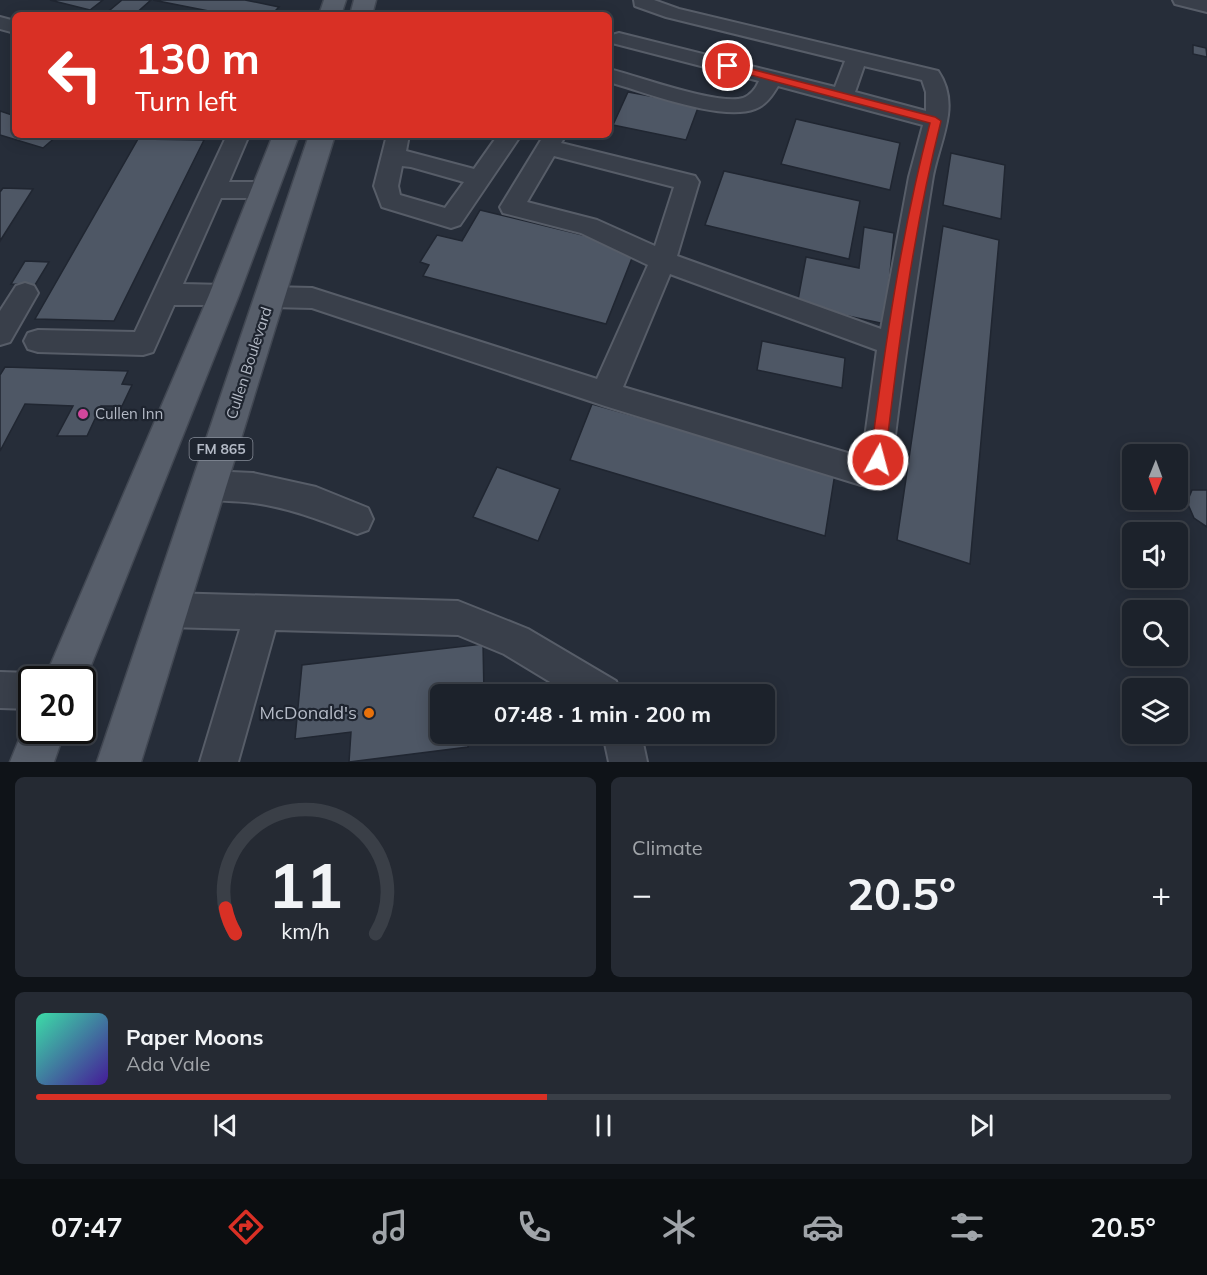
<!DOCTYPE html>
<meta charset="utf-8">
<style>
body{margin:0;font-family:Mulish,sans-serif;background:#252a33;color:#f1f3f6;height:100vh;display:flex;flex-direction:column;font-size:22px;white-space:nowrap}
*{box-sizing:border-box;margin:0}
p{font-size:20px;color:#a0a4a9}
.icon{flex:none;width:33px;height:33px;fill:none;stroke:currentColor;stroke-width:2;stroke-linecap:round;stroke-linejoin:round}
.map{position:relative;height:762px;overflow:hidden}
.sheet{display:flex;flex-direction:column;gap:15px;padding:15px;background:#0f1318;flex:1}
.sheet>*{flex:none}
.hud{position:absolute;left:12px;top:12px;width:600px;height:126px;border-radius:9px;box-shadow:0 3px 15px #0003,0 0 0 2px #3a3f47;background:#d93025;color:#fff;overflow:hidden}
.needle{width:39px;rotate:181deg}
.buttons{position:absolute;left:1122px;top:444px;display:grid;gap:12px}
.buttons a{display:grid;place-items:center;width:66px;height:66px;border-radius:9px;background:#1c222b;box-shadow:0 3px 15px #0003,0 0 0 2px #3a3f47;font-size:30px}
.speed{position:absolute;left:18px;top:666px;display:flex;gap:12px;font-size:30px;font-weight:700;text-align:center}
.speed>*{display:grid;place-content:center;width:78px;height:78px;border-radius:50%;background:#1c222b;box-shadow:0 3px 15px #0003,0 0 0 2px #3a3f47;line-height:1}
.speed .limit{border:3px solid #111;border-radius:9px;background:#fff;color:#111}
.pin{position:absolute;display:grid;place-items:center;width:51px;height:51px;color:#fff;margin:-26px;border:3px solid #fff;border-radius:50%;box-shadow:0 2px 6px #0007}
.me{position:absolute;width:66px;margin:-33px;rotate:7deg;stroke-linejoin:round;filter:drop-shadow(0 0 4px #0008)}
.turn{display:flex;align-items:center;gap:21px;height:126px;padding:0 24px;font-size:27px}
.turn .icon{width:78px;height:78px;stroke-width:2.5}
.turn b{display:block;font-size:42px;line-height:51px}
.big{font-size:45px;font-weight:700;line-height:1.1}
.sheet .card{flex:1;display:flex;flex-direction:column;justify-content:center;gap:9px;min-width:0;padding:0 21px;border-radius:9px;background:#252a33}
.sheet .dial{align-items:center;gap:0}
.dial svg{height:156px;overflow:visible;fill:none;stroke:#3a3f47;stroke-width:7;stroke-linecap:round;text-anchor:middle}
.dial text{fill:#f1f3f6;stroke:none}
.song{display:flex;align-items:center;gap:18px}
.cover{width:72px;height:72px;border-radius:9px;background:linear-gradient(135deg,hsl(160 70% 55%),hsl(260 70% 35%))}
.played{height:6px;border-radius:3px;background:linear-gradient(90deg,#d93025 45%,#3a3f47 45%)}
.keys{display:flex;justify-content:space-around;direction:ltr}
.heat{display:flex;justify-content:space-between;align-items:center;font-size:33px;direction:ltr}
.sheet .tiles{flex:1;display:grid;gap:15px;grid-template-columns:1fr 1fr}
.card:last-child{grid-column:span 2}
.trip{position:absolute;left:430px;top:684px;width:345px;height:60px;border-radius:9px;background:#1c222b;box-shadow:0 3px 15px #0003,0 0 0 2px #3a3f47;font-weight:700;line-height:60px;text-align:center}
.menu{display:flex;height:96px;justify-content:space-around;align-items:center;background:#0b0e11;color:#a0a4a9}
.menu .icon{width:42px;height:42px}
.menu .active{color:#d93025}
.menu b{font-size:27px;color:#f1f3f6}
.map>svg:first-child{display:block}
</style>
<div class="map">
<svg width="1207" height="762" viewBox="0 0 1207 762">
<rect width="100%" height="100%" fill="#262d39"/>
<!-- building -->
<g fill="#4e5765" stroke="#202631" stroke-width="1.5">
<polygon points="50,0 103,0 90,10"/>
<polygon points="122,0 151,0 134,15 104,15"/>
<polygon points="153,0 245,0 279,7 271,15 229,15"/>
<polygon points="1193,45 1206,48 1207,57 1193,54"/>
<polygon points="628,92 699,105 686,140 613,125"/>
<polygon points="0,111 15,116 15,135 58,135 43,148 0,135"/>
<polygon points="796,119 900,143 890,190 781,164"/>
<polygon points="138,139 204,140 114,321 35,319"/>
<polygon points="951,153 1005,165 1001,219 943,205"/>
<polygon points="724,171 860,201 849,259 705,225"/>
<polygon points="3,188 33,189 0,241 0,192"/>
<polygon points="480,210 636,248 606,324 423,276 429,265 420,262 437,235 462,241"/>
<polygon points="943,226 999,240 970,564 897,540"/>
<polygon points="864,227 894,233 885,324 797,305 806,257 859,268"/>
<polygon points="25,261 49,262 35,285 11,284"/>
<polygon points="762,341 845,358 842,388 757,370"/>
<polygon points="5,367 128,371 122,384 132,385 122,406 101,406 87,436 57,436 73,406 25,404 0,451 0,375"/>
<polygon points="592,404 835,473 825,536 570,460"/>
<polygon points="497,467 560,489 538,541 473,517"/>
<polygon points="1192,490 1207,490 1207,527 1194,518 1187,502"/>
<polygon points="483,644 484,694 441,694 441,734 468,734 468,747 349,762 351,732 295,739 302,665"/>
</g>
<g fill="none" stroke-linecap="round" stroke-linejoin="round">
<!-- minor casing -->
<g stroke="#575d68" stroke-width="4">
<g id="minor">
<path d="M 634,0 L 654,0 L 679,9 L 938,71 C 947,84 950,100 948,115 C 945,138 935,160 932,182 C 917,275 903,367 892,460 C 886,474 875,480 861,485 L 605,406 L 312,308 L 270,307 L 261,304 L 257,297 L 261,290 L 270,287 L 312,288 L 597,379 L 648,265 L 581,233 L 503,213 L 500,207 L 544,135 L 566,135 L 561,143 L 695,176 L 699,182 L 677,256 L 881,329 L 909,177 L 923,125 L 778,86 C 772,96 766,105 755,109 C 721,122 645,92 609,82 L 609,69 C 637,76 719,106 743,98 C 751,95 756,88 759,81 L 612,43 L 609,39 L 612,35 L 619,33 L 835,87 L 845,61 L 666,17 L 635,6 ZM 864,66 L 922,80 L 926,92 L 926,111 L 855,92 ZM 554,156 L 674,187 L 655,246 L 597,220 L 527,202 ZM 670,274 L 877,350 L 863,452 L 858,456 L 623,387 Z"/>
<polygon points="1173,0 1207,0 1207,12 1175,4"/>
<polygon points="0,17 15,21 15,33 0,29"/>
<polygon points="227,135 249,135 229,182 264,182 272,184 276,190 272,196 264,198 221,198 183,284 224,285 233,288 237,295 233,302 224,305 174,305 153,352 143,355 38,352 28,349 24,341 28,333 38,330 135,332"/>
<path d="M 387,135 L 409,135 L 406,151 L 474,169 L 498,135 L 521,135 L 460,225 L 451,228 L 382,207 L 374,186 ZM 402,166 L 411,167 L 464,182 L 445,208 L 400,195 L 398,186 Z"/>
<polygon points="25,283 34,286 38,293 10,342 0,345 0,311 16,286"/>
<path d="M 209,471 L 253,473 L 316,487 L 368,508 L 373,519 L 368,530 L 357,534 C 323,521 290,508 254,503 C 235,500 216,503 198,496 L 193,486 L 198,476 Z"/>
<polygon points="168,593 458,601 528,629 616,681 621,694 570,694 504,654 458,635 275,630 238,762 200,762 240,629 168,627 156,622 151,610 156,598"/>
<polygon points="0,672 32,673 45,678 32,680 32,709 0,708"/>
<polygon points="603,734 641,734 647,762 609,762"/>
</g>
</g>
<!-- major casing -->
<g stroke="#424853" stroke-width="3">
<g id="major">
<polygon points="324,0 346,0 341,15 319,15"/>
<polygon points="354,0 376,0 372,15 350,15"/>
<polygon points="273,135 299,135 239,295 82,688 82,680 44,680 209,295"/>
<polygon points="309,135 335,135 141,762 97,762"/>
<polygon points="32,714 32,730 65,730 54,762 10,762 29,715"/>
</g>
</g>
<!-- minor -->
<use href="#minor" fill="#393f4a" fill-rule="evenodd"/>
<!-- major -->
<use href="#major" fill="#575e6a" fill-rule="evenodd"/>
</g>
<!-- route -->
<path fill="#d93025" stroke="#8d1f18" stroke-width="1.5" d="M 728,63 L 935,117 L 941,121 C 913,232 898,346 885,460 L 883,465 L 878,467 L 872,465 L 870,460 C 885,347 901,233 930,123 L 725,68 L 723,66 Z"/>
<!-- markers -->
<circle fill="#d1479c" stroke="#1e242f" stroke-width="2" cx="83" cy="414" r="6"/>
<circle fill="#e8710a" stroke="#1e242f" stroke-width="2" cx="369" cy="713" r="6"/>
<g text-anchor="middle" stroke-width="4.5" stroke-linejoin="round" paint-order="stroke">
<!-- shield labels -->
<rect fill="#1e242f" stroke="#878d99" stroke-width="1.5" x="189.5" y="438" width="63" height="22" rx="4.5"/>
<g font-size="14" font-weight="bold" fill="#b4bac6">
<text x="221" y="454">FM 865</text>
</g>
<!-- street labels -->
<g font-size="15" fill="#b4bac6" stroke="#1e242f">
<text transform="translate(249 363) rotate(-72)" y="5">Cullen Boulevard</text>
</g>
<!-- poi labels -->
<g font-size="15" fill="#b4bac6" stroke="#1e242f" text-anchor="start">
<text x="95" y="419">Cullen Inn</text>
</g>
<!-- near-poi labels -->
<g font-size="18" fill="#b4bac6" stroke="#1e242f" text-anchor="end">
<text x="357" y="719">McDonald's</text>
</g>
</g>
</svg>
<div class="buttons">
<a><svg class="needle" viewBox="-14 -14 28 28"><path d="M0-13l5 13h-10z" fill="#e53935"/><path d="M0 13l5-13h-10z" fill="#a0a4a9"/></svg></a>
<a><svg class="icon" aria-label="sound" viewBox="0 0 24 24"><path d="M4 9h4l5-4v14l-5-4H4zM17 9q2 3 0 6"/></svg></a>
<a><svg class="icon" aria-label="search" viewBox="0 0 24 24"><circle cx="10" cy="10" r="6"/><path d="M15 15l6 6"/></svg></a>
<a><svg class="icon" aria-label="layers" viewBox="0 0 24 24"><path d="M12 4l9 5-9 5-9-5zM3 14l9 5 9-5"/></svg></a>
</div>
<div class="speed"><div class="limit">20</div></div>
<div class="pin" style="left:728px;top:66px;background:#d93025"><svg class="icon" aria-label="arrive" viewBox="0 0 24 24"><path d="M6 21V4h12l-3 4 3 4H6"/></svg></div>
<svg class="me" style="left:878px;top:460px" viewBox="-20 -20 40 40"><circle r="17" fill="#d93025" stroke="#fff" stroke-width="3"/><path d="M0-11L8 9 0 5-8 9z" fill="#fff"/></svg>
<div class="trip">07:48 · 1 min · 200 m</div>
<div class="hud">
<div class="turn"><svg class="icon" aria-label="left" viewBox="0 0 24 24"><path d="M17 20v-9H6M10 6l-5 5 5 5"/></svg><div><b>130 m</b>Turn left</div></div>
</div>
</div>
<section class="sheet">
<div class="tiles">
<div class="card dial"><svg viewBox="0 0 100 80">
<path d="M14 69A42 42 0 1 1 86 69"/>
<path d="M14 69A42 42 0 0 1 9 56" stroke="#d93025"/>
<text x="50" y="56" font-size="32" font-weight="700">11</text>
<text x="50" y="72" font-size="11">km/h</text>
</svg></div>
<div class="card"><p>Climate</p>
<div class="heat"><a>−</a><b class="big">20.5°</b><a>+</a></div>
</div>
<div class="card">
<div class="song"><i class="cover"></i><div><b>Paper Moons</b><p>Ada Vale</p></div></div>
<div class="played"></div>
<div class="keys"><svg class="icon" aria-label="previous" viewBox="0 0 24 24"><path d="M18 5L8 12l10 7zM5 5v14"/></svg><svg class="icon" aria-label="pause" viewBox="0 0 24 24"><path d="M8 5v14M16 5v14"/></svg><svg class="icon" aria-label="next" viewBox="0 0 24 24"><path d="M6 5l10 7-10 7zM19 5v14"/></svg></div>
</div>
</div>
</section>
<nav class="menu">
<b>07:47</b>
<svg class="icon active" aria-label="directions" viewBox="0 0 24 24"><path d="M12 3l9 9-9 9-9-9zM9 14v-3h6M13 9l2 2-2 2"/></svg>
<svg class="icon" aria-label="music" viewBox="0 0 24 24"><path d="M9 18V5l10-2v13"/><circle cx="6" cy="18" r="3"/><circle cx="16" cy="16" r="3"/></svg>
<svg class="icon" aria-label="phone" viewBox="0 0 24 24"><path d="M5 4h4l2 5-3 2q2 4 5 5l2-3 5 2v4C11 20 4 13 5 4z"/></svg>
<svg class="icon" aria-label="climate" viewBox="0 0 24 24"><path d="M12 3v18M4 7l16 10M4 17L20 7"/></svg>
<svg class="icon" aria-label="car" viewBox="0 0 24 24"><path d="M5 17H2v-5l4-1 3-4h7l3 4 3 1v5h-3M9 17h6M6 11h13"/><circle cx="7" cy="17" r="2"/><circle cx="17" cy="17" r="2"/></svg>
<svg class="icon" aria-label="filters" viewBox="0 0 24 24"><path d="M4 7h16M4 17h16"/><circle cx="9" cy="7" r="2"/><circle cx="15" cy="17" r="2"/></svg>
<b>20.5°</b>
</nav>
